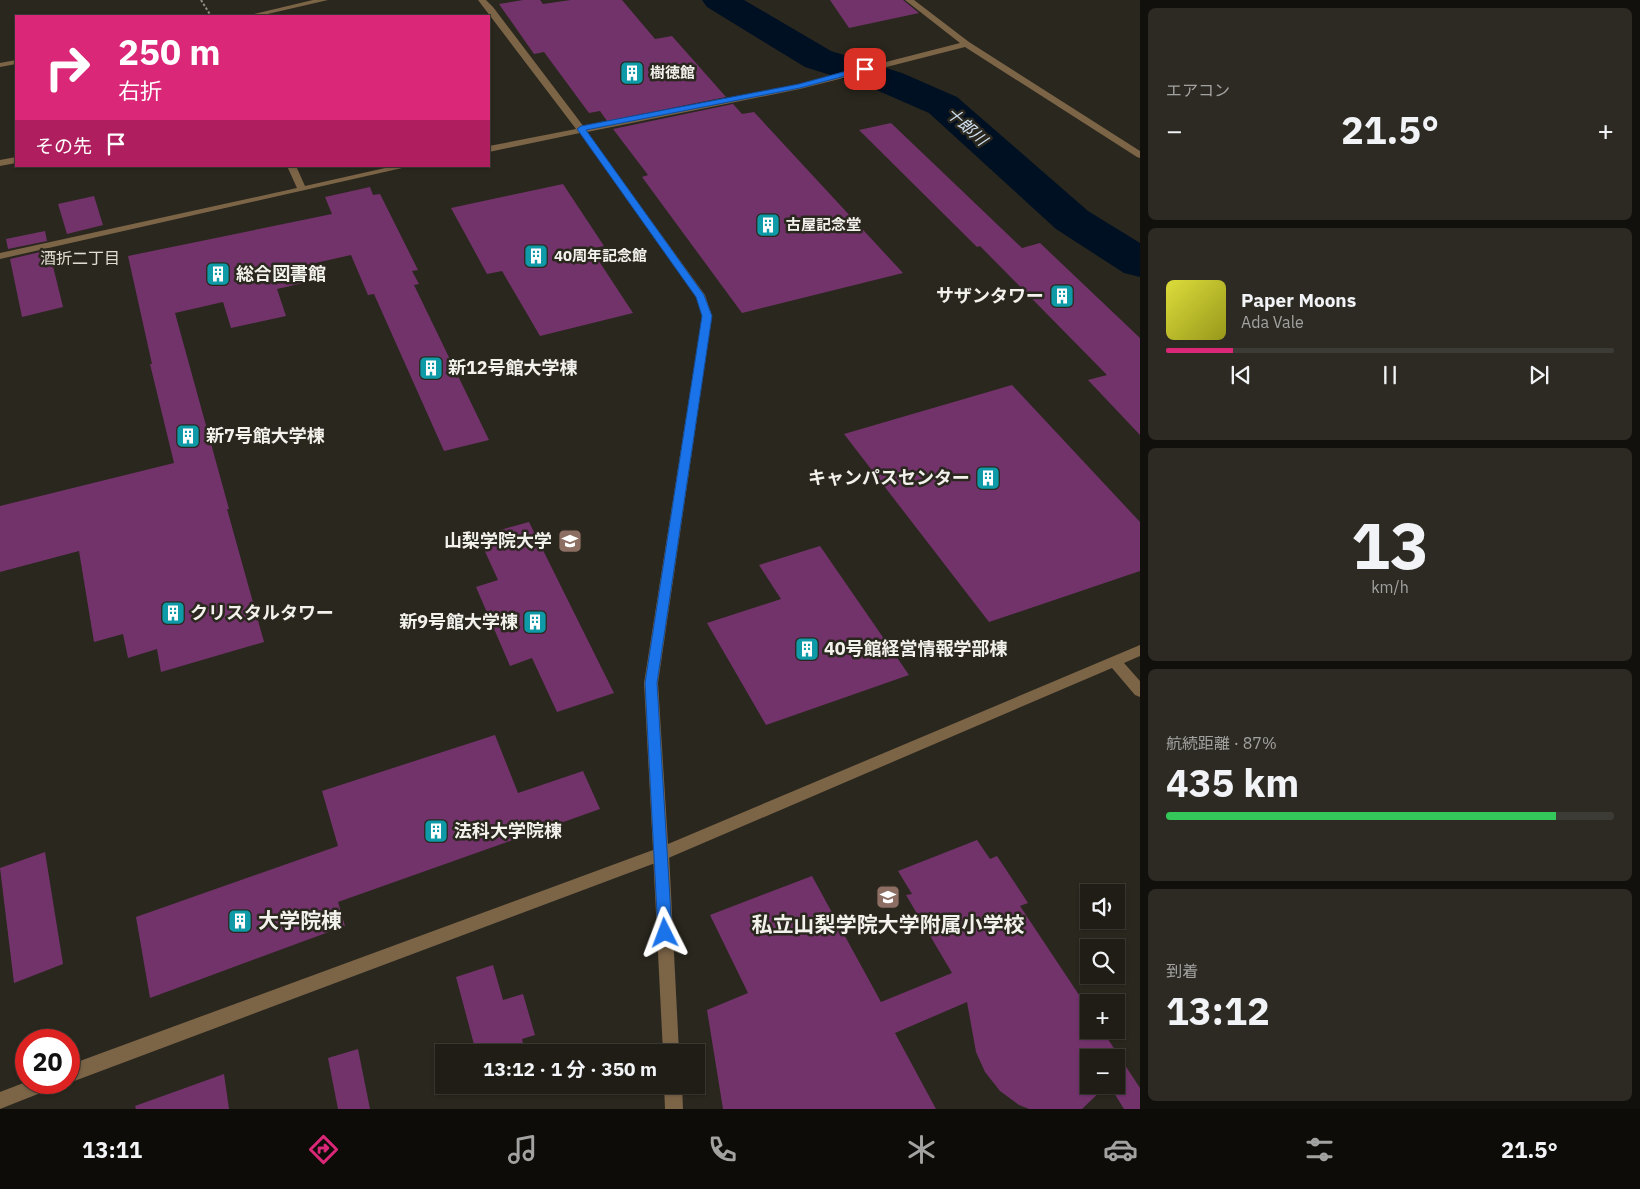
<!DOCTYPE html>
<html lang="ja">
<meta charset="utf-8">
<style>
body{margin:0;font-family:"IBM Plex Sans","Noto Sans JP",sans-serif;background:#2d2a23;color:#f1f3f6;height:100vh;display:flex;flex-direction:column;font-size:19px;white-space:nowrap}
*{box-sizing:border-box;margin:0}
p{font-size:16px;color:#a2a2a1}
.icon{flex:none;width:28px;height:28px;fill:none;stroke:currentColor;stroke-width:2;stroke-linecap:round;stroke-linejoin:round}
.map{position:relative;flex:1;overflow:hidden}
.panel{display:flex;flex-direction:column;gap:8px;padding:8px;background:#12100c;width:500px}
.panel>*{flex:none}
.hud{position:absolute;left:15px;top:15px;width:475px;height:152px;border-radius:0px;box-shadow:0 1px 4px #0004,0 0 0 1px #3d3b35;background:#db2777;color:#fff;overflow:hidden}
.buttons{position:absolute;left:1080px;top:884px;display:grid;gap:10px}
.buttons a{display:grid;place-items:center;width:45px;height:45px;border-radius:0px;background:#201d16;box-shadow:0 1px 4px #0004,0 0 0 1px #3d3b35;font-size:25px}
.speed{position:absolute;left:15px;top:1029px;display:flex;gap:10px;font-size:25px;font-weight:700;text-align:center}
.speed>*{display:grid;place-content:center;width:65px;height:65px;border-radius:50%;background:#201d16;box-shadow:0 1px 4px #0004,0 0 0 1px #3d3b35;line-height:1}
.speed .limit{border:8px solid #d22;background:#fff;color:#111}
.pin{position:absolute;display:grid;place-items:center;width:42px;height:42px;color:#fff;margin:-21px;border-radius:10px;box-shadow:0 2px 8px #0006}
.me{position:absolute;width:55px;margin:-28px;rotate:357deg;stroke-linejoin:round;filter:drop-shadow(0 0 4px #0008)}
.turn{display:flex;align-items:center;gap:18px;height:105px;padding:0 20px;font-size:22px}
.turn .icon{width:65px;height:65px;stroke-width:2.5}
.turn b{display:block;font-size:35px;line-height:42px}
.then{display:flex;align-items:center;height:48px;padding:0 20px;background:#0003;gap:10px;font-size:19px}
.big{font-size:38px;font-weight:700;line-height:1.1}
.panel .card{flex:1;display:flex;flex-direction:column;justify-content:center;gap:8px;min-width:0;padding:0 18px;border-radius:8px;background:#2d2a23}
.panel .dial{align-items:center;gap:0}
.dial b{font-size:65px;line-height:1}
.song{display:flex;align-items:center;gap:15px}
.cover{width:60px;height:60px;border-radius:8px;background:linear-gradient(135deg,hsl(60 70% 55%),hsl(60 70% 35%))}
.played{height:5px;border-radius:2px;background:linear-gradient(90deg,#db2777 15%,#3d3b35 15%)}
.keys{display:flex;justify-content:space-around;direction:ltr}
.heat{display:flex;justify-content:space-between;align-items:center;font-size:28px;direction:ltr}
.charge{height:8px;border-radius:4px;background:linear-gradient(90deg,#34c759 87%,#3d3b35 0)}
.trip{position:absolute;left:435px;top:1044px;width:270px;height:50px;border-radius:0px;background:#201d16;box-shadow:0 1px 4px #0004,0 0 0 1px #3d3b35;font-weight:700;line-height:50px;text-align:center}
.menu{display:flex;height:80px;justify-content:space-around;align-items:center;background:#0d0c09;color:#a2a2a1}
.menu .icon{width:35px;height:35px}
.menu .selected{color:#db2777}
.menu b{font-size:22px;color:#f1f3f6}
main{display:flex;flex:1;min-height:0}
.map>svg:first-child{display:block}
</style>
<main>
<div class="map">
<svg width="1140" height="1109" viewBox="0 0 1140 1109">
<rect width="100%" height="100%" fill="#2a271e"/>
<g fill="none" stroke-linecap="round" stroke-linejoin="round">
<!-- river -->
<polygon fill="#001023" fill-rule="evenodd" points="702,0 744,0 831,51 902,73 957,97 1088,211 1140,243 1140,277 1124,273 1056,229 929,113 874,89 805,67 707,7"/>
</g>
<!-- building -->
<g fill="#72336b">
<polygon points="523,0 540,0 543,4 571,0 622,0 655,39 672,36 726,97 607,121 600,111 589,113 544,52 534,54 499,4"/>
<polygon points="830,0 903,0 919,13 849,28"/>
<polygon points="733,104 742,114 754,112 903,273 742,313 642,177 648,175 613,129"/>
<polygon points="891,123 1022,248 1040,243 1140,338 1140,435 1088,380 1107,375 980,246 977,247 859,130"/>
<polygon points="563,184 604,246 591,249 633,313 540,336 502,271 487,274 451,208"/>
<polygon points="370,187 373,195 380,194 418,270 412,271 419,284 414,285 489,440 444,451 374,294 368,295 351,255 302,266 308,282 277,289 286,316 231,328 223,302 175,313 229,509 227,509 264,642 161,672 157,649 128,658 123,634 94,642 79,551 0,572 0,506 174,463 150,364 152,364 128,256 332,214 325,197"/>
<polygon points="94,196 103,225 67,234 58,204"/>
<polygon points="45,231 47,241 8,249 6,239"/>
<polygon points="49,250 63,307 22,317 10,259"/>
<polygon points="1012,385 1140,522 1140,571 989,622 844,434"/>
<polygon points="529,522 614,693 557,712 532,658 510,666 476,587 498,580 478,536"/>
<polygon points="820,546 909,675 766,725 707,623 781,599 759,565"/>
<polygon points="495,735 518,793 583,771 600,809 338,902 345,926 150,998 136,917 338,846 322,791"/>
<polygon points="977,840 990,859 997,856 1028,903 1020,906 1089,1010 1089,1030 1102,1030 1140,1088 1140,1109 1124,1109 1109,1085 1116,1085 1116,1058 1089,1058 1089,1085 1107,1085 1082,1109 1029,1109 1019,1105 1000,1091 985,1072 976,1052 967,1002 895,1033 936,1109 723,1109 707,1010 748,993 710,915 812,876 881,1002 952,973 906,895 912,894 898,871"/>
<polygon points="45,852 63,964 14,983 0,868"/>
<polygon points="493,965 503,1000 523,994 535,1035 522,1039 525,1052 476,1052 456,977"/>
<polygon points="358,1049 370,1109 338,1109 328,1058"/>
<polygon points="224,1074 229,1109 136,1109 135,1106"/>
</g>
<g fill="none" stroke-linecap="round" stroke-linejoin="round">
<!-- path -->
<polyline stroke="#8f8d86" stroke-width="2" stroke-dasharray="2.5 2" stroke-linecap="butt" points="201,0 211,16"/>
<!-- lane -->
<g fill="#7c6447" fill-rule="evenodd">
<polygon points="16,60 16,64 0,67 0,63"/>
<polygon points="16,157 16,163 0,166 0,160"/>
<polygon points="661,847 666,849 669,854 679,1052 663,1052 653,854 656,849"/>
<polygon points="664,1085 682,1085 683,1109 665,1109"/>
</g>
<!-- street -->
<g fill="#7c6447" fill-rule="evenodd">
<polygon points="313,0 328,0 259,16 245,16"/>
<polygon points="478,0 486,0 493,7 584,127 800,84 960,43 905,0 914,0 969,42 1140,151 1140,158 1137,157 965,47 800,89 587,132 705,295 712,316 658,683 668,844 1140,645 1140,656 1124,663 1140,681 1140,697 1135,695 1112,668 666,859 69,1083 69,1065 653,850 644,683 702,316 696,297 580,133 489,152 489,146 576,129"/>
<polygon points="287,166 296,166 305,186 394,166 411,166 0,259 0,253 297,188"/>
<polygon points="26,1082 55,1082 53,1088 0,1109 0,1092"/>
</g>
</g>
<!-- route -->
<polygon fill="#1a73e8" stroke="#114b97" points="865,66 868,67 868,70 800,88 586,130 704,295 712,316 657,683 672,933 670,938 665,940 660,938 658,933 645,683 702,316 696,297 577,129 581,126 799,84"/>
<!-- icons -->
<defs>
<g id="building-square" transform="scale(1.25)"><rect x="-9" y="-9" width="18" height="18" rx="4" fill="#0f9aa8" stroke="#2a271e"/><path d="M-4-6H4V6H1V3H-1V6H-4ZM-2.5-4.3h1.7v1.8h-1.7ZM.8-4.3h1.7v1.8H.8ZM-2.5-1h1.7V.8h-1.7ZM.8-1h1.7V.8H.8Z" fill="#fff"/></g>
<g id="university-square" transform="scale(1.25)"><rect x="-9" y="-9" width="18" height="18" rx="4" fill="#8d6e63" stroke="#2a271e"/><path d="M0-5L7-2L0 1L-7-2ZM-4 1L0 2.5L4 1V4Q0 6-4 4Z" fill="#fff"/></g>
<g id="school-square" transform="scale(1.25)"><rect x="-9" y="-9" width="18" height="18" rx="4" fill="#8d6e63" stroke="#2a271e"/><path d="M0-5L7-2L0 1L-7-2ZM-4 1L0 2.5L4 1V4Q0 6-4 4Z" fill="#fff"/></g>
</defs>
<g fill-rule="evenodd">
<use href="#building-square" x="632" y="73"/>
<use href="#building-square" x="768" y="225"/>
<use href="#building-square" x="536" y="256"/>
<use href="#building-square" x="218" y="274"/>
<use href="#building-square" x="1062" y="296"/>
<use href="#building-square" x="431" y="368"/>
<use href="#building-square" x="188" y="436"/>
<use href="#building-square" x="988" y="478"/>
<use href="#university-square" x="570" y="541"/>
<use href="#building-square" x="173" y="613"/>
<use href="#building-square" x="535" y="622"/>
<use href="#building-square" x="807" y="649"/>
<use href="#building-square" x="436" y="831"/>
<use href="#school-square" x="888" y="897"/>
<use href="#building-square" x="240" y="921"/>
</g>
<g text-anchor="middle" stroke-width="5" stroke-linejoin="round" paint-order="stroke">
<!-- far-poi labels -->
<g font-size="15" font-weight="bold" fill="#f3f1ec" stroke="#2a271e" text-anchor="start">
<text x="650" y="78">樹徳館</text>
<text x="786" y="230">古屋記念堂</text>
<text x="554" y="261">40周年記念館</text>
</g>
<!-- far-water labels -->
<g font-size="16" font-style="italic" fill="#cfe0f1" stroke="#2a271e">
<text transform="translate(967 126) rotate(42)" y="6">十郎川</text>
</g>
<!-- far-neighbourhood labels -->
<g font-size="16" fill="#e0dcd1" stroke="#2a271e">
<text x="80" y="264">酒折二丁目</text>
</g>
<!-- poi labels -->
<g font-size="18" font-weight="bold" fill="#f3f1ec" stroke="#2a271e" text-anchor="start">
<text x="236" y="280">総合図書館</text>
<text x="1044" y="302" text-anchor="end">サザンタワー</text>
<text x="448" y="374">新12号館大学棟</text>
<text x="206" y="442">新7号館大学棟</text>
<text x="970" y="484" text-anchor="end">キャンパスセンター</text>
<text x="552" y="547" text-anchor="end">山梨学院大学</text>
<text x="190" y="619">クリスタルタワー</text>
<text x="518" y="628" text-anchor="end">新9号館大学棟</text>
<text x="824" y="655">40号館経営情報学部棟</text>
<text x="454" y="837">法科大学院棟</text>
</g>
<!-- near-poi labels -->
<g font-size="21" font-weight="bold" fill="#f3f1ec" stroke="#2a271e" text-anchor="start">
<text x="258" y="928">大学院棟</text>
<text x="888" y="932" text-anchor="middle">私立山梨学院大学附属小学校</text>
</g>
</g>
</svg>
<div class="buttons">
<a><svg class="icon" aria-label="sound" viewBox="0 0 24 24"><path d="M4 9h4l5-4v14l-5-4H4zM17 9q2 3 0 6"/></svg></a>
<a><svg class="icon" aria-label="search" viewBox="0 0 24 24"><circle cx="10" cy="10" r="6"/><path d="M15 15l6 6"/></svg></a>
<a>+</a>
<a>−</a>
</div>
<div class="speed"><div class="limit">20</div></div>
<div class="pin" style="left:865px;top:69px;background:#d93025"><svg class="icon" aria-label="arrive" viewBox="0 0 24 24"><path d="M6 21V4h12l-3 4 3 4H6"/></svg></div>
<svg class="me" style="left:665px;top:933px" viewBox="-20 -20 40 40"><path d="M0-17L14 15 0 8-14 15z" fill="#1a73e8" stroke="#fff" stroke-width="4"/></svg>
<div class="trip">13:12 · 1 分 · 350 m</div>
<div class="hud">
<div class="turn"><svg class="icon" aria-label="right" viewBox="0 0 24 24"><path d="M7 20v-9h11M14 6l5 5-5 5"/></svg><div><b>250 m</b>右折</div></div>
<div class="then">その先<svg class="icon" aria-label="arrive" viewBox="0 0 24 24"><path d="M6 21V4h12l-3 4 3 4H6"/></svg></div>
</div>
</div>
<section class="panel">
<div class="card"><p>エアコン</p>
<div class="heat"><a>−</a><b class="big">21.5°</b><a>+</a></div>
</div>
<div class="card">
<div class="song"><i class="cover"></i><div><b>Paper Moons</b><p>Ada Vale</p></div></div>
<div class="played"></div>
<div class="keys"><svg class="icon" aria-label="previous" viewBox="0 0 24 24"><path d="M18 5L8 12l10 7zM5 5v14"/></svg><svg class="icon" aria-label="pause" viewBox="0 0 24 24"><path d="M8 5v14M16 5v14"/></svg><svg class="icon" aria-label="next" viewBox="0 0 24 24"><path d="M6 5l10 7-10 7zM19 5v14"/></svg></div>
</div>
<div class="card dial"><b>13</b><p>km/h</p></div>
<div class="card"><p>航続距離 · 87%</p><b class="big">435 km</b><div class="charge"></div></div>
<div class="card"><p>到着</p><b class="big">13:12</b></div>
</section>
</main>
<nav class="menu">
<b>13:11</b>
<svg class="icon selected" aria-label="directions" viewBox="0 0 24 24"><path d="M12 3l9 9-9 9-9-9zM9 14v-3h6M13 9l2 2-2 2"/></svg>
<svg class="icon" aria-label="music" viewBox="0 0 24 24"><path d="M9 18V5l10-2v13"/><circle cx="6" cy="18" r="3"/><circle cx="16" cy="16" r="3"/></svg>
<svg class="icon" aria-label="phone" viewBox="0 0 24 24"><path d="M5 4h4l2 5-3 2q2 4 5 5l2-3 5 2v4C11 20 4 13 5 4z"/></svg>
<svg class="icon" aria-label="climate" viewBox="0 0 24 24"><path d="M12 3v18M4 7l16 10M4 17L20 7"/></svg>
<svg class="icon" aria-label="car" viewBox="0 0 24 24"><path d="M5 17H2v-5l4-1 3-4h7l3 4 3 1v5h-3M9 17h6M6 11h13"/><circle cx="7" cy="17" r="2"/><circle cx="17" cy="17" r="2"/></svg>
<svg class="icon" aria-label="filters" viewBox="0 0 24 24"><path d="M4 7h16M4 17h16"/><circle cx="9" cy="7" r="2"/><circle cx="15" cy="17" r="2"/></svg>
<b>21.5°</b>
</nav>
